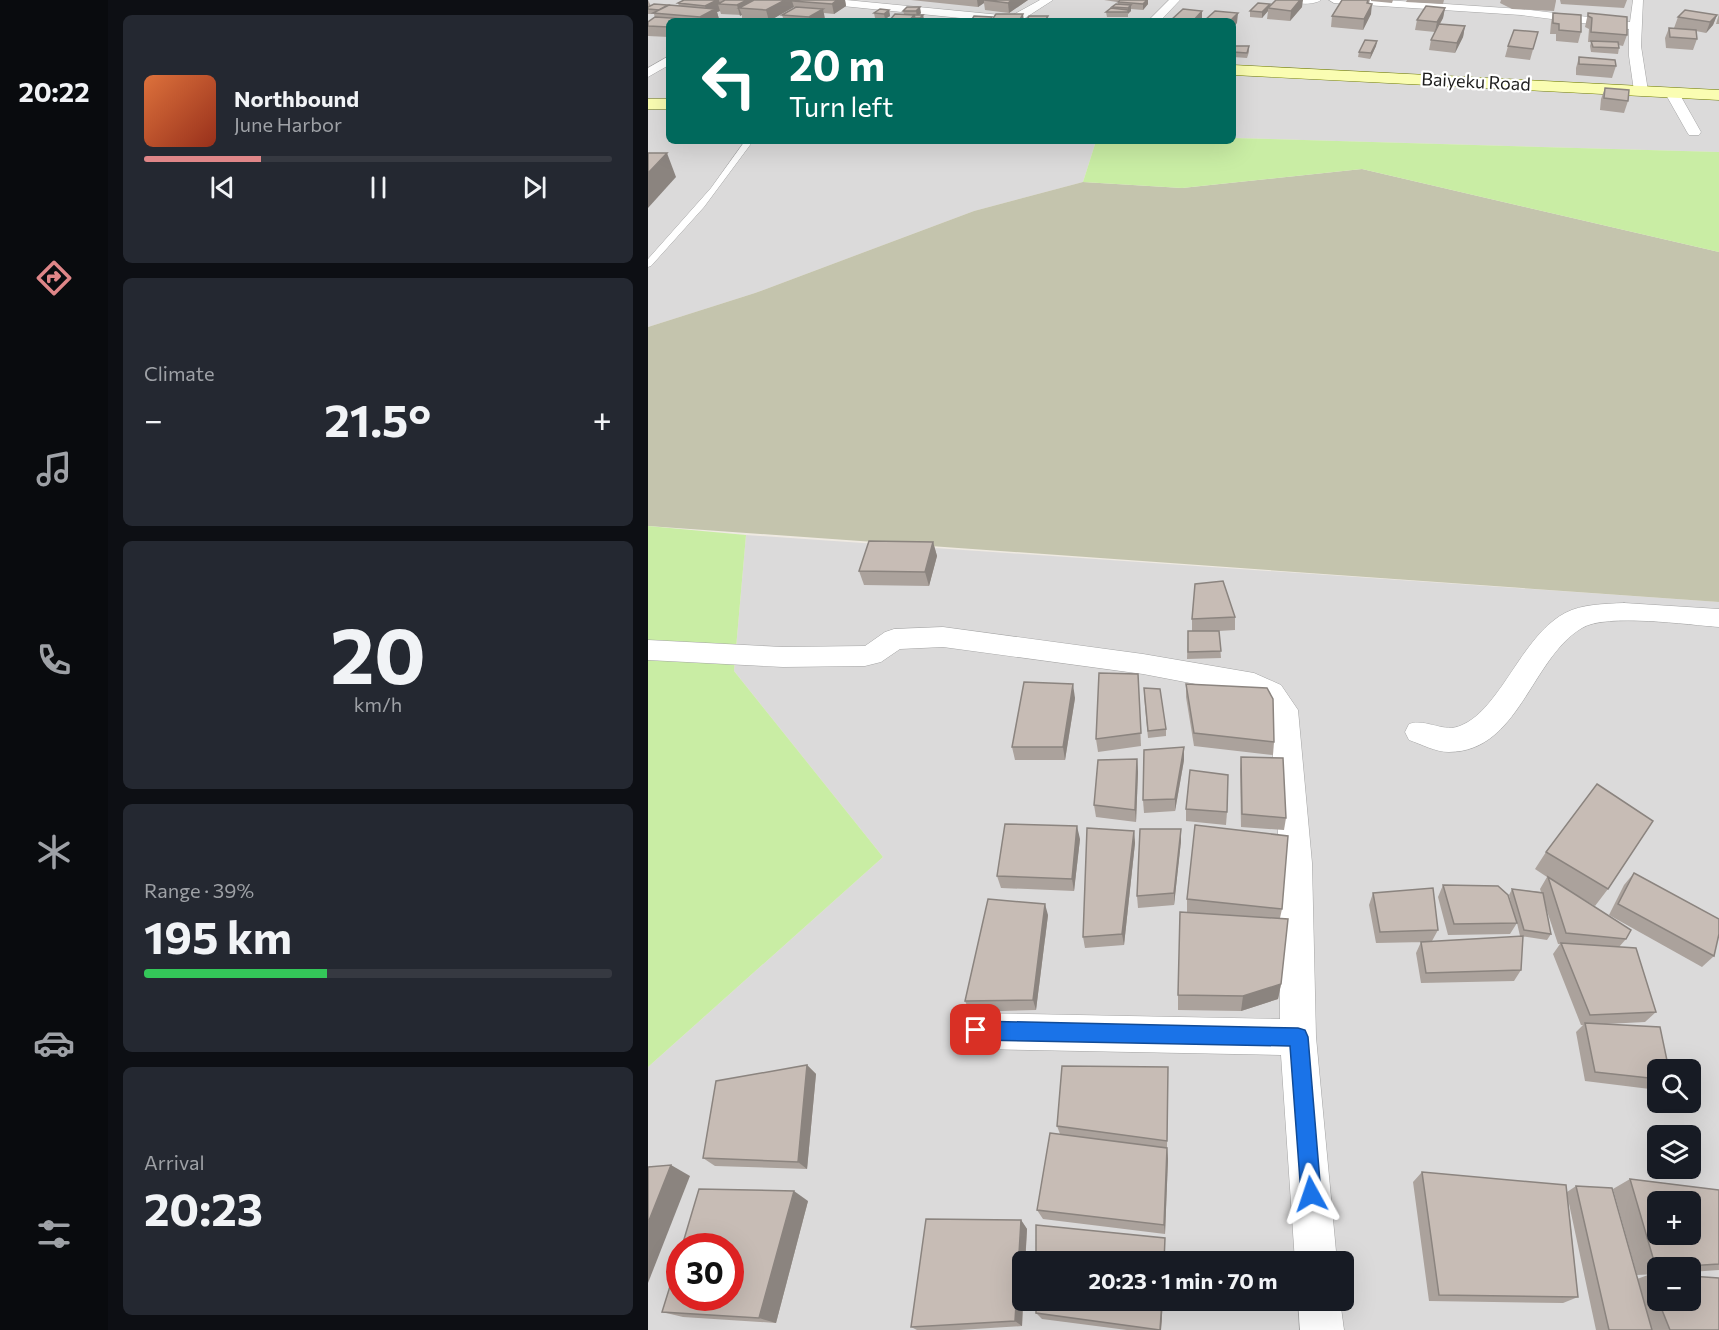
<!DOCTYPE html>
<meta charset="utf-8">
<style>
body{margin:0;font-family:Commissioner,sans-serif;background:#242831;color:#f1f3f6;height:100vh;display:flex;flex-direction:column;font-size:22px;white-space:nowrap}
*{box-sizing:border-box;margin:0}
p{font-size:20px;color:#9ea1a6}
.icon{flex:none;width:33px;height:33px;fill:none;stroke:currentColor;stroke-width:2;stroke-linecap:round;stroke-linejoin:round}
.map{position:relative;flex:1;overflow:hidden}
.sheet{display:flex;flex-direction:column;gap:15px;padding:15px;background:#0d0f14;width:540px}
.sheet>*{flex:none}
.banner{position:absolute;left:18px;top:18px;width:570px;height:126px;border-radius:9px;box-shadow:0 6px 24px #0002;background:#00695c;color:#fff;overflow:hidden}
.buttons{position:absolute;left:999px;top:1059px;display:grid;gap:12px}
.buttons a{display:grid;place-items:center;width:54px;height:54px;border-radius:9px;background:#171b24;box-shadow:0 6px 24px #0002;font-size:30px}
.speed{position:absolute;left:18px;top:1233px;display:flex;gap:12px;font-size:30px;font-weight:700;text-align:center}
.speed>*{display:grid;place-content:center;width:78px;height:78px;border-radius:50%;background:#171b24;box-shadow:0 6px 24px #0002;line-height:1}
.speed .limit{border:9px solid #d22;background:#fff;color:#111}
.pin{position:absolute;display:grid;place-items:center;width:51px;height:51px;color:#fff;margin:-26px;border-radius:12px;box-shadow:0 3px 9px #0006}
.me{position:absolute;width:66px;margin:-33px;rotate:355deg;stroke-linejoin:round;filter:drop-shadow(0 0 4px #0008)}
.turn{display:flex;align-items:center;gap:21px;height:126px;padding:0 24px;font-size:27px}
.turn .icon{width:78px;height:78px;stroke-width:2.5}
.turn b{display:block;font-size:42px;line-height:51px}
.big{font-size:45px;font-weight:700;line-height:1.1}
.sheet .card{flex:1;display:flex;flex-direction:column;justify-content:center;gap:9px;min-width:0;padding:0 21px;border-radius:9px;background:#242831}
.sheet .dial{align-items:center;gap:0}
.dial b{font-size:78px;line-height:1}
.song{display:flex;align-items:center;gap:18px}
.cover{width:72px;height:72px;border-radius:9px;background:linear-gradient(135deg,hsl(20 70% 55%),hsl(10 70% 35%))}
.played{height:6px;border-radius:3px;background:linear-gradient(90deg,#df8688 25%,#363941 25%)}
.keys{display:flex;justify-content:space-around;direction:ltr}
.heat{display:flex;justify-content:space-between;align-items:center;font-size:33px;direction:ltr}
.charge{height:9px;border-radius:4px;background:linear-gradient(90deg,#34c759 39%,#363941 0)}
.trip{position:absolute;left:364px;top:1251px;width:342px;height:60px;border-radius:9px;background:#171b24;box-shadow:0 6px 24px #0002;font-weight:700;line-height:60px;text-align:center}
main{display:flex;flex:1;min-height:0}
.dock{display:flex;flex-direction:column;width:108px;justify-content:space-around;align-items:center;background:#090b0e;color:#9ea1a6}
.dock .icon{width:42px;height:42px}
.dock .selected{color:#df8688}
.dock b{font-size:27px;color:#f1f3f6}
.map>svg:first-child{display:block}
</style>
<main>
<nav class="dock">
<b>20:22</b>
<svg class="icon selected" aria-label="directions" viewBox="0 0 24 24"><path d="M12 3l9 9-9 9-9-9zM9 14v-3h6M13 9l2 2-2 2"/></svg>
<svg class="icon" aria-label="music" viewBox="0 0 24 24"><path d="M9 18V5l10-2v13"/><circle cx="6" cy="18" r="3"/><circle cx="16" cy="16" r="3"/></svg>
<svg class="icon" aria-label="phone" viewBox="0 0 24 24"><path d="M5 4h4l2 5-3 2q2 4 5 5l2-3 5 2v4C11 20 4 13 5 4z"/></svg>
<svg class="icon" aria-label="climate" viewBox="0 0 24 24"><path d="M12 3v18M4 7l16 10M4 17L20 7"/></svg>
<svg class="icon" aria-label="car" viewBox="0 0 24 24"><path d="M5 17H2v-5l4-1 3-4h7l3 4 3 1v5h-3M9 17h6M6 11h13"/><circle cx="7" cy="17" r="2"/><circle cx="17" cy="17" r="2"/></svg>
<svg class="icon" aria-label="filters" viewBox="0 0 24 24"><path d="M4 7h16M4 17h16"/><circle cx="9" cy="7" r="2"/><circle cx="15" cy="17" r="2"/></svg>
</nav>
<section class="sheet">
<div class="card">
<div class="song"><i class="cover"></i><div><b>Northbound</b><p>June Harbor</p></div></div>
<div class="played"></div>
<div class="keys"><svg class="icon" aria-label="previous" viewBox="0 0 24 24"><path d="M18 5L8 12l10 7zM5 5v14"/></svg><svg class="icon" aria-label="pause" viewBox="0 0 24 24"><path d="M8 5v14M16 5v14"/></svg><svg class="icon" aria-label="next" viewBox="0 0 24 24"><path d="M6 5l10 7-10 7zM19 5v14"/></svg></div>
</div>
<div class="card"><p>Climate</p>
<div class="heat"><a>−</a><b class="big">21.5°</b><a>+</a></div>
</div>
<div class="card dial"><b>20</b><p>km/h</p></div>
<div class="card"><p>Range · 39%</p><b class="big">195 km</b><div class="charge"></div></div>
<div class="card"><p>Arrival</p><b class="big">20:23</b></div>
</section>
<div class="map">
<svg width="1071" height="1330" viewBox="0 0 1071 1330">
<rect width="100%" height="100%" fill="#efeae2"/>
<!-- residential -->
<g fill="#dbdada" fill-rule="evenodd">
<polygon points="0,0 1071,0 1071,152 585,138 585,21 21,21 21,141 448,141 435,182 326,211 107,293 0,327"/>
<path d="M 98,535 L 1071,602 L 1071,1330 L 0,1330 L 0,1067 L 235,857 L 86,671 ZM 1010,1070 L 1042,1070 L 1042,1102 L 1010,1102 ZM 1010,1136 L 1042,1136 L 1042,1168 L 1010,1168 ZM 1010,1202 L 1042,1202 L 1042,1234 L 1010,1234 ZM 32,1246 L 82,1246 L 82,1298 L 32,1298 ZM 375,1262 L 696,1262 L 696,1300 L 375,1300 ZM 1010,1268 L 1042,1268 L 1042,1300 L 1010,1300 Z"/>
</g>
<!-- construction -->
<polygon fill="#c4c4ad" points="714,169 1071,252 1071,602 0,526 0,327 107,293 326,211 435,182 534,188"/>
<!-- grass -->
<g fill="#c9eda4">
<polygon points="585,138 1071,152 1071,252 714,169 534,188 435,182 448,141 585,141"/>
<polygon points="0,526 98,535 86,671 235,857 0,1067"/>
</g>
<g fill="none" stroke-linecap="round" stroke-linejoin="round">
<!-- service casing -->
<g stroke="#a4a4a4" stroke-width="1">
<polygon id="service" points="97,141 105,141 56,207 3,266 0,267 0,259 63,188"/>
</g>
<!-- minor casing -->
<g stroke="#a4a4a4" stroke-width="1">
<g id="minor">
<polygon points="160,0 198,0 363,16 392,0 405,0 377,18 382,21 342,21 165,3"/>
<polygon points="521,0 532,0 512,21 500,21"/>
<path d="M 642,0 L 673,0 C 666,5 649,5 642,0 Z"/>
<polygon points="681,0 737,0 873,9 982,22 985,0 995,0 993,46 1000,91 993,95 986,91 981,56 981,29 873,15 686,3"/>
<polygon points="21,56 21,65 0,77 0,68"/>
<polygon points="1024,89 1031,93 1053,132 1051,135 1041,135 1039,132 1017,93"/>
<path d="M 976,603 L 1071,609 L 1071,627 C 1041,625 958,613 934,628 C 883,658 871,752 801,752 C 787,752 773,744 761,740 L 757,732 L 761,724 C 779,718 796,734 814,725 C 828,719 839,706 848,694 C 868,668 887,629 917,613 C 934,604 956,604 976,603 Z"/>
<polygon points="295,627 495,654 606,673 633,685 650,710 664,863 668,1037 689,1262 647,1262 633,1055 328,1049 315,1044 310,1031 315,1018 328,1013 632,1019 632,863 622,713 613,701 600,694 495,674 295,647 252,649 233,662 217,666 135,667 0,660 0,640 135,647 217,646 237,632 246,629"/>
<polygon points="650,1300 692,1300 696,1330 652,1330"/>
</g>
</g>
<!-- secondary casing -->
<g stroke="#6c7800" stroke-width="1">
<g id="secondary">
<polygon points="585,65 1071,90 1071,100 585,75"/>
<rect x="0" y="99" width="21" height="10"/>
</g>
</g>
<!-- service -->
<use href="#service" fill="#fff" fill-rule="evenodd"/>
<!-- minor -->
<use href="#minor" fill="#fff" fill-rule="evenodd"/>
<!-- secondary -->
<use href="#secondary" fill="#fafdb2" fill-rule="evenodd"/>
</g>
<!-- wall -->
<g fill="#aba29c">
<polygon points="0,0 3,6 31,6 30,3 36,0 197,0 198,6 186,14 176,13 177,20 175,21 136,21 134,15 146,8 146,7 121,21 94,18 94,15 73,14 72,11 69,12 71,19 67,21 21,21 21,37 0,36 0,22 7,18 6,14 0,14"/>
<polygon points="263,0 380,0 361,13 337,10 336,3 330,7"/>
<polygon points="456,0 471,0 469,2"/>
<polygon points="472,0 500,0 500,4 495,10 483,9 483,11 480,13 480,17 459,17 458,12 465,8 464,7 470,4 470,2"/>
<polygon points="694,0 722,0 721,3 723,14 715,30 683,27 684,16"/>
<polygon points="723,0 745,0 744,3 723,1"/>
<polygon points="759,0 796,0 795,4 758,2"/>
<polygon points="853,0 908,0 908,1 906,11 864,9 852,3"/>
<polygon points="912,0 979,0 976,8 913,4"/>
<polygon points="259,7 273,13 271,15 275,15 276,20 241,21 256,14 255,11"/>
<polygon points="621,7 654,7 642,21 619,19 620,11 614,18 602,17 602,11"/>
<polygon points="797,8 795,18 792,24 817,26 815,37 807,53 781,50 783,40 787,32 767,30 769,20"/>
<polygon points="241,10 242,16 237,19 227,18 226,13"/>
<polygon points="905,13 933,32 930,43 908,41 908,34 902,34 903,23"/>
<polygon points="940,13 979,35 975,46 970,45 971,48 970,54 943,52 942,46 943,42 940,42 941,29 937,27"/>
<polygon points="1071,14 1071,24 1068,24"/>
<polygon points="1069,15 1065,25 1058,33 1048,31 1049,39 1045,50 1018,48 1017,38 1021,28 1036,29 1026,28 1030,17"/>
<polygon points="890,32 882,60 857,57 860,46"/>
<polygon points="729,41 728,46 722,59 710,57 711,52"/>
<polygon points="601,46 601,52 599,58 585,57 585,50"/>
<polygon points="931,57 968,66 964,78 928,75 928,68"/>
<polygon points="957,88 980,101 976,113 952,110 953,99"/>
<polygon points="285,542 289,556 281,586 216,585 211,571"/>
<polygon points="587,617 587,630 571,631 573,658 539,659 540,631 544,631 544,619"/>
<polygon points="490,674 493,746 450,752 448,739"/>
<polygon points="538,684 626,742 625,755 546,746 538,697"/>
<polygon points="496,695 518,729 518,736 500,738"/>
<polygon points="427,698 417,760 367,760 364,747"/>
<polygon points="593,757 638,818 636,830 593,827 592,770"/>
<polygon points="489,759 490,772 488,822 448,817 446,805"/>
<polygon points="536,760 527,811 496,813 495,800"/>
<polygon points="538,809 579,812 578,825 538,821"/>
<polygon points="486,831 487,843 476,945 437,948 435,937"/>
<polygon points="432,839 426,891 353,888 349,876"/>
<polygon points="533,841 526,905 490,908 489,896"/>
<polygon points="898,852 960,889 947,906 918,889 978,939 971,947 1008,1012 997,1022 958,1024 1010,1070 1010,1090 937,1081 928,1032 935,1025 933,1025 905,954 912,944 910,944 897,905 903,934 899,940 872,936 869,923 862,934 800,935 790,897 795,885 867,917 861,895 864,889 893,892 892,889 899,877 887,869"/>
<polygon points="986,873 1066,956 1054,967 961,915 976,885"/>
<polygon points="725,893 790,930 784,941 873,970 866,981 773,983 768,953 773,942 776,942 728,943 721,905"/>
<polygon points="539,899 634,909 632,918 633,984 630,999 593,1011 530,1010 530,995 539,913"/>
<polygon points="400,915 388,1010 322,1012 317,1001"/>
<polygon points="159,1065 168,1074 159,1169 67,1166 55,1158"/>
<polygon points="520,1067 519,1148 520,1159 517,1234 395,1219 389,1210 412,1134 409,1126"/>
<polygon points="774,1172 919,1192 928,1186 989,1279 1000,1275 1010,1275 1010,1300 1042,1300 1071,1330 948,1330 920,1199 930,1297 915,1303 781,1301 765,1182"/>
<polygon points="982,1179 1071,1190 1071,1270 1042,1272 1042,1268 1010,1268 1010,1274 989,1275 965,1189"/>
<polygon points="160,1201 128,1323 35,1317 14,1312"/>
<polygon points="373,1220 379,1229 374,1326 311,1330 269,1330 263,1327"/>
<polygon points="388,1300 515,1300 513,1330 479,1330 394,1319 388,1313"/>
</g>
<!-- shaded-wall -->
<g fill="#8b847f">
<polygon points="69,0 71,0 72,4 70,4 72,11 69,12 71,19 67,21 54,21 52,17 59,13 57,6"/>
<polygon points="99,0 120,0 91,8 94,15 92,16 89,5"/>
<polygon points="137,0 152,0 144,1 146,7 121,21 118,10"/>
<polygon points="189,0 197,0 198,6 186,14 184,4"/>
<polygon points="329,0 336,0 336,3 330,7"/>
<polygon points="364,0 380,0 361,13 360,3"/>
<polygon points="499,0 500,0 500,4 495,10 495,4"/>
<polygon points="652,0 655,0 654,7 642,21 643,11"/>
<polygon points="622,4 621,8 620,8 620,11 614,18 614,12"/>
<polygon points="724,4 723,14 715,30 716,19"/>
<polygon points="483,5 483,11 480,14 480,8"/>
<polygon points="272,7 273,13 269,17 268,11"/>
<polygon points="797,8 795,18 787,32 789,22"/>
<polygon points="175,9 177,20 175,21 162,21 161,17"/>
<polygon points="241,10 242,16 237,19 236,14"/>
<polygon points="554,11 554,21 545,21"/>
<polygon points="590,13 589,23 585,28 585,21 582,21"/>
<polygon points="375,14 376,21 371,21"/>
<polygon points="266,15 268,21 261,21"/>
<polygon points="275,15 276,20 273,21 272,18"/>
<polygon points="1069,15 1065,25 1058,33 1062,22"/>
<polygon points="817,26 815,37 807,53 809,43"/>
<polygon points="729,41 728,46 722,59 723,53"/>
<polygon points="19,153 28,177 0,208 0,173"/>
<polygon points="285,542 289,556 281,586 277,572"/>
<polygon points="425,684 427,698 417,760 415,747"/>
<polygon points="536,747 536,760 527,811 527,799"/>
<polygon points="489,759 490,772 488,822 487,810"/>
<polygon points="429,826 432,839 426,891 424,879"/>
<polygon points="533,829 533,841 526,905 526,893"/>
<polygon points="486,831 487,843 476,945 474,934"/>
<polygon points="397,904 400,915 388,1010 385,1000"/>
<polygon points="633,984 630,999 593,1011 595,996"/>
<polygon points="159,1065 168,1074 159,1169 150,1162"/>
<polygon points="519,1148 520,1159 517,1234 516,1225"/>
<polygon points="23,1165 42,1176 0,1283 0,1223"/>
<polygon points="146,1191 160,1201 128,1323 111,1318"/>
<polygon points="373,1220 379,1229 377,1262 375,1262 375,1300 374,1326 367,1321"/>
<polygon points="517,1238 517,1262 516,1262"/>
<polygon points="514,1300 515,1300 513,1330 512,1330"/>
</g>
<!-- building -->
<g fill="#c7bcb5" stroke="#8b847f" stroke-width="1.5" fill-rule="evenodd">
<polygon points="36,0 69,0 57,6 30,3"/>
<polygon points="77,0 99,0 89,5 70,4"/>
<polygon points="106,0 137,0 118,10 91,8"/>
<polygon points="146,0 189,0 184,4 144,1"/>
<polygon points="336,0 364,0 360,3"/>
<polygon points="472,0 499,0 495,4 470,2"/>
<polygon points="628,0 652,0 643,11 620,8"/>
<polygon points="694,0 720,0 719,3 724,4 716,19 684,16"/>
<polygon points="610,3 622,4 614,12 602,11"/>
<polygon points="6,4 20,5 11,10 0,9 0,7"/>
<polygon points="468,4 483,5 480,8 464,7"/>
<polygon points="21,5 67,9 52,17 5,13"/>
<polygon points="778,6 797,8 789,22 769,20"/>
<polygon points="148,7 175,9 161,17 134,15"/>
<polygon points="259,7 272,7 268,11 255,11"/>
<polygon points="463,8 480,10 480,12 458,12"/>
<polygon points="232,9 241,10 236,14 226,13"/>
<polygon points="535,9 554,11 545,21 522,21"/>
<polygon points="1037,10 1069,15 1062,22 1030,17"/>
<polygon points="567,11 590,13 582,21 556,21"/>
<polygon points="905,13 933,15 933,32 911,30 911,24 905,23"/>
<polygon points="940,13 979,17 979,35 943,32 944,18 940,16"/>
<polygon points="247,14 266,15 261,21 241,21"/>
<polygon points="348,14 375,14 371,21 343,21"/>
<polygon points="266,15 275,15 272,18 267,18"/>
<polygon points="326,16 344,17 341,21 323,21"/>
<polygon points="381,16 400,16 397,21 378,21"/>
<polygon points="7,17 39,19 36,21 21,21 21,27 0,26 0,22"/>
<polygon points="202,19 235,20 234,21 200,21"/>
<polygon points="791,24 817,26 809,43 783,40"/>
<polygon points="1021,28 1048,30 1049,39 1022,37"/>
<polygon points="866,30 890,32 885,49 860,46"/>
<polygon points="717,40 729,41 723,53 711,52"/>
<polygon points="943,41 970,42 971,48 945,47"/>
<polygon points="587,46 601,46 599,53 585,52"/>
<polygon points="931,57 967,60 968,66 931,64"/>
<polygon points="957,88 981,90 980,101 956,98"/>
<polygon points="0,153 19,153 0,173"/>
<polygon points="221,541 285,542 277,572 211,571"/>
<polygon points="575,581 587,617 544,619 547,584"/>
<polygon points="540,631 571,631 573,651 540,652"/>
<polygon points="451,673 490,674 493,733 448,739"/>
<polygon points="376,682 425,684 415,747 364,747"/>
<polygon points="538,684 619,688 625,699 626,742 546,733"/>
<polygon points="496,688 512,689 518,729 500,731"/>
<polygon points="536,747 527,799 495,800 496,750"/>
<polygon points="593,757 635,758 638,818 594,814"/>
<polygon points="489,759 487,810 446,805 450,760"/>
<polygon points="542,770 580,775 579,812 538,809"/>
<polygon points="949,784 1005,821 960,889 898,852"/>
<polygon points="357,824 429,826 424,879 349,876"/>
<polygon points="547,825 640,836 634,909 539,899"/>
<polygon points="439,828 486,831 474,934 435,937"/>
<polygon points="492,829 533,829 526,893 489,896"/>
<polygon points="986,873 1071,919 1071,934 1066,956 970,904"/>
<polygon points="900,877 983,930 978,939 918,933"/>
<polygon points="795,885 850,886 860,895 869,923 806,924"/>
<polygon points="785,888 790,930 732,932 725,893"/>
<polygon points="864,889 895,893 903,934 876,930"/>
<polygon points="340,899 397,904 385,1000 317,1001"/>
<polygon points="532,912 640,919 633,984 595,996 530,995"/>
<polygon points="875,936 873,970 778,973 773,942"/>
<polygon points="913,943 988,948 1008,1012 942,1015"/>
<polygon points="937,1023 1012,1027 1021,1070 1010,1070 1010,1079 947,1072"/>
<polygon points="159,1065 150,1162 55,1158 68,1081"/>
<polygon points="414,1066 520,1067 519,1141 409,1126"/>
<polygon points="402,1133 519,1148 516,1225 389,1210"/>
<polygon points="23,1165 0,1223 0,1167"/>
<polygon points="774,1172 918,1185 930,1297 791,1295"/>
<path d="M 982,1179 L 1071,1190 L 1071,1264 L 1008,1268 ZM 1010,1202 L 1042,1202 L 1042,1234 L 1010,1234 Z"/>
<polygon points="928,1186 964,1188 1004,1330 961,1330"/>
<polygon points="51,1189 146,1191 111,1318 14,1312 32,1254 32,1298 82,1298 82,1246 34,1246"/>
<polygon points="278,1219 373,1220 367,1321 263,1327"/>
<polygon points="388,1225 517,1238 516,1262 388,1262"/>
<polygon points="1000,1275 1010,1275 1010,1299"/>
<polygon points="1042,1276 1071,1278 1071,1330 1022,1330 1010,1300 1042,1300"/>
<polygon points="388,1300 514,1300 512,1330 388,1313"/>
</g>
<!-- route -->
<polygon fill="#1a73e8" stroke="#114b97" stroke-width="1.5" points="328,1021 650,1028 657,1030 660,1037 673,1194 670,1201 663,1204 656,1201 653,1194 642,1046 328,1040 321,1037 319,1030 321,1024"/>
<g text-anchor="middle" stroke-width="4.5" stroke-linejoin="round" paint-order="stroke">
<!-- far-street labels -->
<g font-size="18" fill="#1d1d1d" stroke="#fff">
<text transform="translate(828 82) rotate(3)" y="6">Baiyeku Road</text>
</g>
</g>
</svg>
<div class="buttons">
<a><svg class="icon" aria-label="search" viewBox="0 0 24 24"><circle cx="10" cy="10" r="6"/><path d="M15 15l6 6"/></svg></a>
<a><svg class="icon" aria-label="layers" viewBox="0 0 24 24"><path d="M12 4l9 5-9 5-9-5zM3 14l9 5 9-5"/></svg></a>
<a>+</a>
<a>−</a>
</div>
<div class="speed"><div class="limit">30</div></div>
<div class="pin" style="left:328px;top:1030px;background:#d93025"><svg class="icon" aria-label="arrive" viewBox="0 0 24 24"><path d="M6 21V4h12l-3 4 3 4H6"/></svg></div>
<svg class="me" style="left:663px;top:1194px" viewBox="-20 -20 40 40"><path d="M0-17L14 15 0 8-14 15z" fill="#1a73e8" stroke="#fff" stroke-width="4"/></svg>
<div class="trip">20:23 · 1 min · 70 m</div>
<div class="banner">
<div class="turn"><svg class="icon" aria-label="left" viewBox="0 0 24 24"><path d="M17 20v-9H6M10 6l-5 5 5 5"/></svg><div><b>20 m</b>Turn left</div></div>
</div>
</div>
</main>
